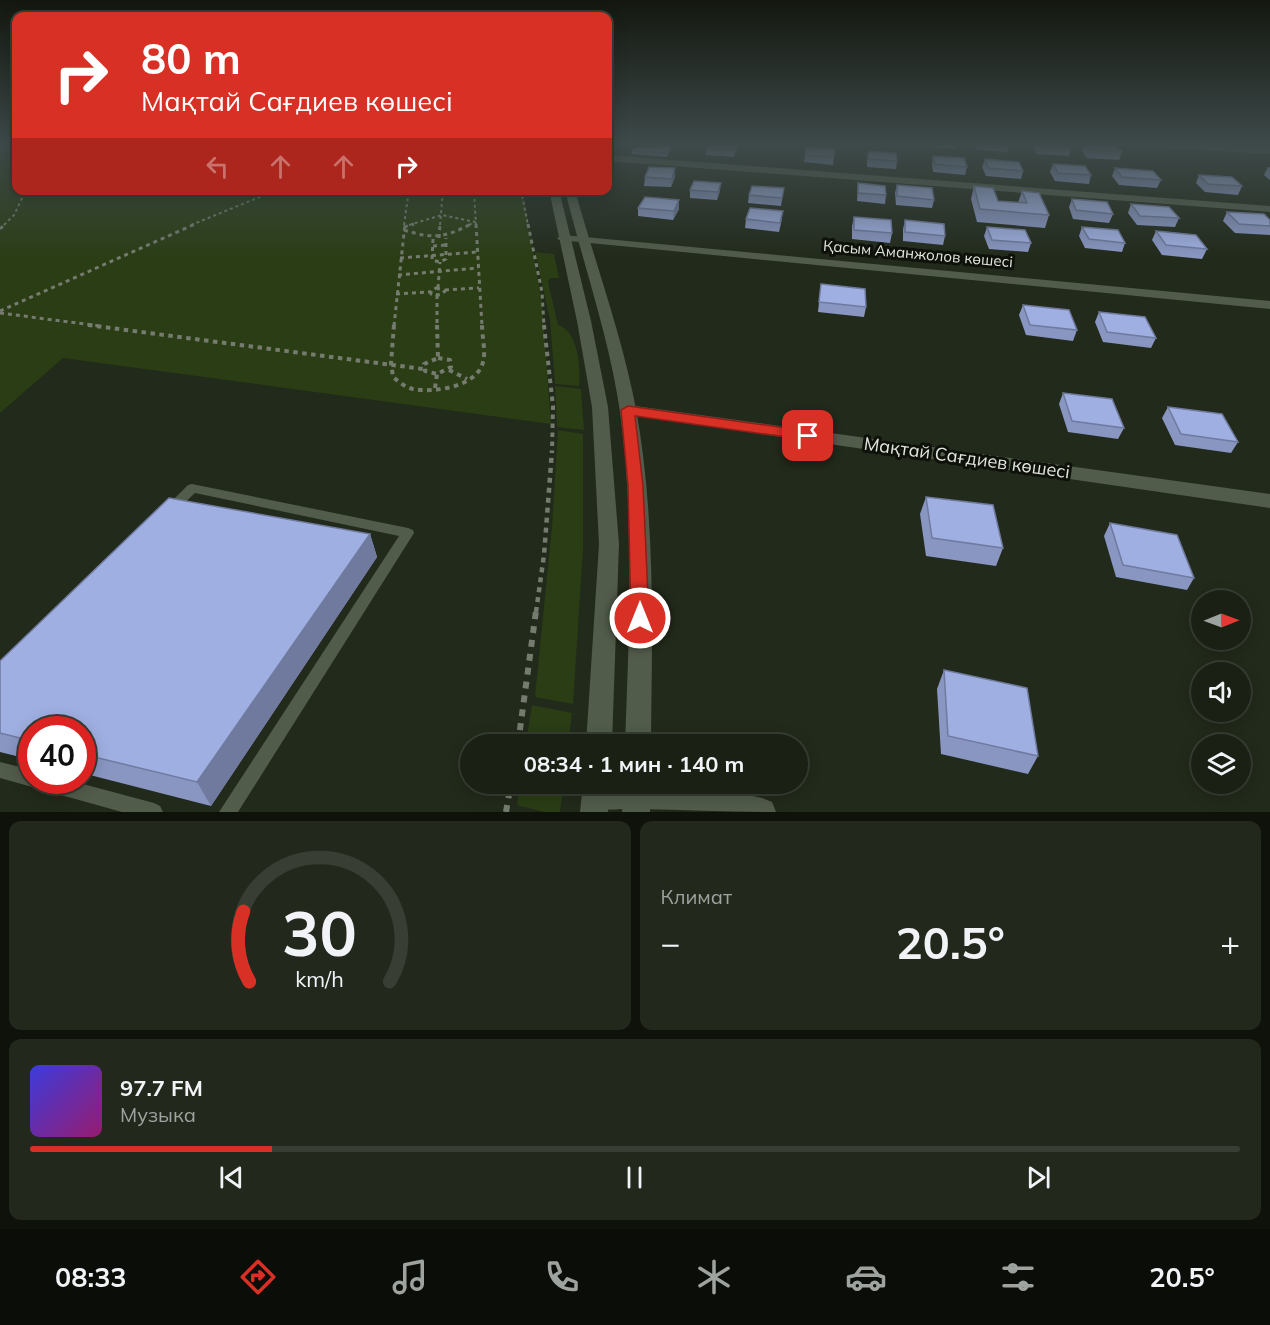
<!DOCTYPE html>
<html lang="ru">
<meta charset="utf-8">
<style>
body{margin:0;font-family:Mulish,sans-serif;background:#23281d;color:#f1f3f6;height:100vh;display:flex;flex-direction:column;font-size:22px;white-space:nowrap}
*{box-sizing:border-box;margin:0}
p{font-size:20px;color:#9fa3a0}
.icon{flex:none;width:33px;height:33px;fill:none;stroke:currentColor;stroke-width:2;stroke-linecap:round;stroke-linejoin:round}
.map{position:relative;height:812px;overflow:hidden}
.details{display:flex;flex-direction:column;gap:9px;padding:9px;background:#0e120b;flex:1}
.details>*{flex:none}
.hud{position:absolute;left:12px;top:12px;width:600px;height:183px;border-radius:12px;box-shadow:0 3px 15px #0003,0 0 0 2px #383e34;background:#d93025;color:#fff;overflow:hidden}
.needle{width:39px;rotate:89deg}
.buttons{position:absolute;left:1191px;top:590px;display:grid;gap:12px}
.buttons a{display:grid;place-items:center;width:60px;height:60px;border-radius:50%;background:#1a2014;box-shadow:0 3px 15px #0003,0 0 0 2px #383e34;font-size:30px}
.speed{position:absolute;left:18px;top:716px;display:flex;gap:12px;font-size:30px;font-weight:700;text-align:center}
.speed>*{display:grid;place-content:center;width:78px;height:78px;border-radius:50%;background:#1a2014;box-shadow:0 3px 15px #0003,0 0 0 2px #383e34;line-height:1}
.speed .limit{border:9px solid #d22;background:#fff;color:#111}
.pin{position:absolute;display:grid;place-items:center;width:51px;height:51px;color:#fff;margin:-26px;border-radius:12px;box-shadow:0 3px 9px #0006}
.me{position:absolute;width:66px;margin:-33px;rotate:0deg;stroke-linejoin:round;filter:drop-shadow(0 0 4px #0008)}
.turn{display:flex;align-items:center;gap:21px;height:126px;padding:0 30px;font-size:27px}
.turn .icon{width:78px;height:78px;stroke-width:2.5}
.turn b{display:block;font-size:42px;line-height:51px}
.lanes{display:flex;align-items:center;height:57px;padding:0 30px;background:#0003;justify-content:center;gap:30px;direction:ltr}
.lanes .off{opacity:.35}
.big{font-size:45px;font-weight:700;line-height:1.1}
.details .card{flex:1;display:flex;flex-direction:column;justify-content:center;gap:9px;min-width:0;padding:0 21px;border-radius:12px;background:#23281d}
.details .dial{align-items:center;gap:0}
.dial svg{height:156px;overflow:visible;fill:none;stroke:#383e34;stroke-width:7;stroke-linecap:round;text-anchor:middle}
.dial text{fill:#f1f3f6;stroke:none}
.song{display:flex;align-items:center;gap:18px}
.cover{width:72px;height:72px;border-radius:9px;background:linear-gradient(135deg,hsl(240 70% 55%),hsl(320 70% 35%))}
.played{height:6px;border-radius:3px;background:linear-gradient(90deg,#d93025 20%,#383e34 20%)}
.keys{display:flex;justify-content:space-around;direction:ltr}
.heat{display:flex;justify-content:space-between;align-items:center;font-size:33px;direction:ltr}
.details .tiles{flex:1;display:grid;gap:9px;grid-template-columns:1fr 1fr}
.card:last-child{grid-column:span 2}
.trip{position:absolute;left:460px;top:734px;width:348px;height:60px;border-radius:30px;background:#1a2014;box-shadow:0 3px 15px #0003,0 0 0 2px #383e34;font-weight:700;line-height:60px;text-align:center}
.dock{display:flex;height:96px;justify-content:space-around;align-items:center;background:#0a0d08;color:#9fa3a0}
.dock .icon{width:42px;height:42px}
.dock .selected{color:#d93025}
.dock b{font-size:27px;color:#f1f3f6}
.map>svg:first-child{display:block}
</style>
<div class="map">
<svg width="1270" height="812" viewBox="0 0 1270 812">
<rect width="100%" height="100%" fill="#222a1b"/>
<!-- green -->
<g fill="#2a3d15">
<polygon points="0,145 16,145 16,190 523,191 542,303 551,424 63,358 0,413"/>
<path d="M 535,252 L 554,254 L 559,278 L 550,278 L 548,282 L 558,325 C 578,331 581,367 579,386 L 555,384 L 550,320 Z"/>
<polygon points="555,386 581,389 584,430 557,427"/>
<polygon points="558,430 583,434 583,549 573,704 535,697 552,527"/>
<polygon points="532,705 572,713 568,744 526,744"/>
<polygon points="520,783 564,783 560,812 544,812 517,805"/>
</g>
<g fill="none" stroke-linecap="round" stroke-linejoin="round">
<!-- path-far4 -->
<g stroke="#757c6f" stroke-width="2" stroke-dasharray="3 3" stroke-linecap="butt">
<polyline points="417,190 442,195 459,190"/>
<polyline points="466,190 465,193 474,193 476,225"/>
<polyline points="521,190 528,225"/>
<polyline points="4,225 14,215 26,190"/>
<polyline points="191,225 277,190"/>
<polyline points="404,225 409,190"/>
<polyline points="409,225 442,215 475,222 469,225"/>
<polyline points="440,225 443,190"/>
</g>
<!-- path-far3 -->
<g stroke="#757c6f" stroke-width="3" stroke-dasharray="4 4" stroke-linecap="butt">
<polyline points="476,224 482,326"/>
<polyline points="528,224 542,292 544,326"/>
<polyline points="404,227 414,224"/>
<polyline points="0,229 5,224"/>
<path d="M 404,230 C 433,239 444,238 471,224"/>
<polyline points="439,238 440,224"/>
<polyline points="433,239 432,260 440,262 446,259 446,238"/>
<polyline points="433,246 446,245"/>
<polyline points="400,258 477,252"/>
<polyline points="398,275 478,268"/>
<polygon points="436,288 445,291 440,295 431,294 431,291"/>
<polyline points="438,288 440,262"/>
<polyline points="445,290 479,288"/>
<polyline points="396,294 430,292"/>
<polyline points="437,295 437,326"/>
<polyline points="0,311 195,224"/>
<polyline points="0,313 100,326"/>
<polyline points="394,326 405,224"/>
</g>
<!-- path-far2 -->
<g stroke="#757c6f" stroke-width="4" stroke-dasharray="4.5 4.5" stroke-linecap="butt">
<polyline points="88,325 423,369"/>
<path d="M 394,325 L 391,363 L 393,377 C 399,382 405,387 413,389 C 434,393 477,387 483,362 C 486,352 482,336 482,325"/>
<polyline points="437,325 438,358"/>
<polyline points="544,325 553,406 552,453"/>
<polygon points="438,358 450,360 451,367 437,374 425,371 424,364"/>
<polyline points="449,370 467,379"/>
<polyline points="435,388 437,374"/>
</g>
<!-- path-far1 -->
<polyline stroke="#757c6f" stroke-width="4.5" stroke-dasharray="5 5" stroke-linecap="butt" points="536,612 544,555 552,451"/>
<!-- path -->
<g stroke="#757c6f" stroke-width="6" stroke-dasharray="7 7" stroke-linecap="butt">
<polyline points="518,744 536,611"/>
<polyline points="506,812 511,783"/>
</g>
<!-- service -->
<g fill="#525c4b" fill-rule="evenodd">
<polygon points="192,484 408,528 413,530 414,533 238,812 219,812 399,536 195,493 175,512 167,512 165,509 167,506 188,485"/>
<polygon points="0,762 32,770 32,780 68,780 154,803 160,806 163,812 122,812 0,778"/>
</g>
<!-- minor -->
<g fill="#525c4b" fill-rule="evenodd">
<polygon points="1163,145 1270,148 1270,154 1167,148"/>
<polygon points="608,155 1270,206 1270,212 608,161"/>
<polygon points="563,235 1270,301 1270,309 559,240 557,238"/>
<polygon points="628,405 1270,494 1270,508 622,414 620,410"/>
<path d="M 596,783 L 697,784 L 762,798 L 772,802 L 776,812 C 731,812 686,810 641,809 C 623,808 604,812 586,807 L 582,797 L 586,787 Z"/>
</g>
<!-- tertiary -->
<g fill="#525c4b" fill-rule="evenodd">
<polygon points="549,190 559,190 591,321 608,407 619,544 612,744 586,744 599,544 592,407 577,321"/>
<path d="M 565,190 L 575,190 C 595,263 622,335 636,409 C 656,519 652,633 651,744 L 625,744 C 629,633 635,522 620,412 C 609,336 583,264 565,190 Z"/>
<polygon points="583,783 611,783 608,812 580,812"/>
<polygon points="624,783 652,783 650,812 622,812"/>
</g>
</g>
<!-- wall -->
<g fill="#8996c2">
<polygon points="708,145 737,145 737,149 734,157 706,155 706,148"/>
<polygon points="926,145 956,145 955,149 926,146"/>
<polygon points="975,145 1009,145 1007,152 977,150"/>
<polygon points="1034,145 1069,145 1071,148 1069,156 1037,154 1033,146"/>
<polygon points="1083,145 1115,145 1122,152 1119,160 1087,158 1081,150"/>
<polygon points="673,146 667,157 632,154 632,151"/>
<polygon points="806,147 835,149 833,165 804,162"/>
<polygon points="868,151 897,161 896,169 867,167 867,159"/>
<polygon points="933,156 967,167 965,175 933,172 932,164"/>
<polygon points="985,159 1023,171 1021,179 986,176 982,167"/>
<polygon points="1053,164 1091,175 1089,184 1055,181 1050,172"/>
<polygon points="1268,167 1270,167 1270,180 1264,175"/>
<polygon points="1115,168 1161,180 1157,188 1119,185 1112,176"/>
<polygon points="1199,175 1242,186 1238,195 1205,192 1196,183"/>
<polygon points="645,177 675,177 671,187 644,186"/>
<polygon points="858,183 886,195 885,204 857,201"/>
<polygon points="897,185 934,200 932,208 896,205 895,193"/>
<polygon points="974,186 998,201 1018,203 1022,191 1049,215 1045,228 977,222 971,199"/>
<polygon points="784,188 781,206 748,203 749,195"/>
<polygon points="690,190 720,191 717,200 690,198"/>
<polygon points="1072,199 1113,214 1109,223 1073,219 1069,207"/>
<polygon points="679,200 679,209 673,220 638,216 638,208"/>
<polygon points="1131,204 1179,218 1175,227 1137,225 1128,213"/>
<polygon points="1227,212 1270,220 1270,235 1235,233 1223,221"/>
<polygon points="854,217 892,233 890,243 852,239 852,226"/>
<polygon points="746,219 782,219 779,232 745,228"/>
<polygon points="905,220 945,236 943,245 903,241 903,229"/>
<polygon points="987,227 1031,243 1028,252 989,249 984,236"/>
<polygon points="1082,227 1125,243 1122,252 1085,248 1079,236"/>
<polygon points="1156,231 1207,249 1202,259 1162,255 1152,240"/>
<polygon points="821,284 866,307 864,317 818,312"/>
<polygon points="1023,305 1077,330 1073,341 1026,335 1019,315"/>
<polygon points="1099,312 1156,338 1151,348 1103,342 1095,322"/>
<polygon points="1063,393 1124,428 1118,439 1068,432 1059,404"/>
<polygon points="1168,407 1238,442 1231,453 1175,445 1162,418"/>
<polygon points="926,497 1003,548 996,566 926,556 920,514"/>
<polygon points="1110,523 1194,578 1187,590 1116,577 1104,536"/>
<polygon points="370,534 377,557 211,806 82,773 82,729 32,729 32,760 0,752 0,661"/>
<polygon points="944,670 1038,756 1028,774 941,754 937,689"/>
</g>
<!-- shaded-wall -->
<g fill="#6f7a9e">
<polygon points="672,145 673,145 673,146 667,157 667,153"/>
<polygon points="736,145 737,145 737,149 734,157 734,150"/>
<polygon points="675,168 675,177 671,187 672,179"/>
<polygon points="721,183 720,191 717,200 718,192"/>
<polygon points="679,200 679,209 673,220 674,211"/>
<polygon points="370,534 377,557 211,806 197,782"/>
</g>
<!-- building -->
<g fill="#9fafe1" stroke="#6f7a9e" stroke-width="1.5">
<polygon points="658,145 672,145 667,153 632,151 635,147 656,148"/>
<polygon points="708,145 736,145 734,150 706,148"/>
<polygon points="1039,145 1069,145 1071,148 1040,146"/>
<polygon points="1086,145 1115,145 1122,152 1090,150"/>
<polygon points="806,147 835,149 834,157 805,155"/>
<polygon points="868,151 896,153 897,161 868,159"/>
<polygon points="933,156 964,158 967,167 935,164"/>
<polygon points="985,159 1019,162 1023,171 988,168"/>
<polygon points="1053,164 1085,166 1091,175 1058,173"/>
<polygon points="649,167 675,168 672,179 645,177"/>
<polygon points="1115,168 1153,171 1161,180 1122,177"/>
<polygon points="1199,175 1232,177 1242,186 1208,184"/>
<polygon points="694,181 721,183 718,192 690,190"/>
<polygon points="858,183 885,186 886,195 858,193"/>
<polygon points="897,185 932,188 934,200 897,196"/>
<polygon points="752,186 784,188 782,198 749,195"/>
<polygon points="974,186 993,188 998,201 1027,203 1022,191 1039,193 1049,215 980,209"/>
<polygon points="645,197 679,200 674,211 638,208"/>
<polygon points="1072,199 1107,202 1113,214 1076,210"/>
<polygon points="1131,204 1169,207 1179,218 1140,216"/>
<polygon points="750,208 783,211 780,223 746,219"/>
<polygon points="1227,212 1264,214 1270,220 1270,226 1239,224"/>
<polygon points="854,217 891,220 892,233 854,230"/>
<polygon points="905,220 944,224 945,236 905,232"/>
<polygon points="987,227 1025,230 1031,243 992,240"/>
<polygon points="1082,227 1118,230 1125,243 1089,239"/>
<polygon points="1156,231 1196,235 1207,249 1166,245"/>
<polygon points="821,284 865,289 866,307 819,302"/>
<polygon points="1023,305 1069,310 1077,330 1030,325"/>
<polygon points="1099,312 1145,317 1156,338 1107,332"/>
<polygon points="1063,393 1112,399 1124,428 1072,421"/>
<polygon points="1168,407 1222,414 1238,442 1181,434"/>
<polygon points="926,497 993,505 1003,548 932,538"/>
<polygon points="169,498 370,534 197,782 82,754 82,729 32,729 32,741 0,733 0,661"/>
<polygon points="1110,523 1177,535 1194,578 1123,565"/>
<polygon points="944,670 1027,688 1038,756 948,736"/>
</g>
<!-- sky -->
<linearGradient id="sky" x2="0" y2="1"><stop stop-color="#13170f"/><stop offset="0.56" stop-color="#3e4a4a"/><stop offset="1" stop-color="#3e4a4a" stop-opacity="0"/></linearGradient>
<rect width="1270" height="258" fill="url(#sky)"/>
<!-- route -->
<polygon fill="#d93025" stroke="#8d1f18" stroke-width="1.5" points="628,406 808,431 816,436 808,440 635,416 643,486 649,618 647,623 640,626 633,623 631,618 628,486 621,410"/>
<g text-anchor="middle" stroke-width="6" stroke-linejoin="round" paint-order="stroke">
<!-- far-street labels -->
<g font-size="15" fill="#e2e7dd" stroke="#0e110a">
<text transform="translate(918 254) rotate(5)" y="5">Қасым Аманжолов көшесі</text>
</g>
<!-- street labels -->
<g font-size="18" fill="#e2e7dd" stroke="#0e110a">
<text transform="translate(967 458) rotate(8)" y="6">Мақтай Сағдиев көшесі</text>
</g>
</g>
</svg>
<div class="buttons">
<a><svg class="needle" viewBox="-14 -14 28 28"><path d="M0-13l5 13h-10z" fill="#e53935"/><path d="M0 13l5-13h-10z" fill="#9fa3a0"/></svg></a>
<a><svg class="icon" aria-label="sound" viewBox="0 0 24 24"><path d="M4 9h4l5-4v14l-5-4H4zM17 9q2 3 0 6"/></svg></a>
<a><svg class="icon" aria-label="layers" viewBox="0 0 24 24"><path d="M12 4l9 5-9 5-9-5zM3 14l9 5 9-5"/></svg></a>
</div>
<div class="speed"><div class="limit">40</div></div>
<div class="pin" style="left:808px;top:436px;background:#d93025"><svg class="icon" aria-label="arrive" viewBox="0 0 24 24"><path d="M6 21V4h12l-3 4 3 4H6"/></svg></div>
<svg class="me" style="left:640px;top:618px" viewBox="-20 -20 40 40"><circle r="17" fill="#d93025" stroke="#fff" stroke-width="3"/><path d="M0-11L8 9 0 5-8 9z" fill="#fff"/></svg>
<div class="trip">08:34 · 1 мин · 140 m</div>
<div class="hud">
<div class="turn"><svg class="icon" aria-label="right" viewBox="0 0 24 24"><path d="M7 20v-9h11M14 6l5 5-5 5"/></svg><div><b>80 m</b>Мақтай Сағдиев көшесі</div></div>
<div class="lanes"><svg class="icon off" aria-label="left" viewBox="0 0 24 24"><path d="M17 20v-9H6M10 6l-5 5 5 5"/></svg><svg class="icon off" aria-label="ahead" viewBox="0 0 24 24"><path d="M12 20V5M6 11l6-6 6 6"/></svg><svg class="icon off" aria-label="ahead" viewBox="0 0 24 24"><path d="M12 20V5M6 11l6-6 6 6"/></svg><svg class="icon" aria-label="right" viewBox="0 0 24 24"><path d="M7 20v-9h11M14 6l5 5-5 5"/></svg></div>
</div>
</div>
<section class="details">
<div class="tiles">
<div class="card dial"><svg viewBox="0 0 100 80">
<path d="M14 69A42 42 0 1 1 86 69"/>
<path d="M14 69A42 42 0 0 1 11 33" stroke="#d93025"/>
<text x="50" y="56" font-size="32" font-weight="700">30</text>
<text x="50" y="72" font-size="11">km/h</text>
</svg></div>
<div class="card"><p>Климат</p>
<div class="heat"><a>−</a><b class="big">20.5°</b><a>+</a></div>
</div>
<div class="card">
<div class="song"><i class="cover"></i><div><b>97.7 FM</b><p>Музыка</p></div></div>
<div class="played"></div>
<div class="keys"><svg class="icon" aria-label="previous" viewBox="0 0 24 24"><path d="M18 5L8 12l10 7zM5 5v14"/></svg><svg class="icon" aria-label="pause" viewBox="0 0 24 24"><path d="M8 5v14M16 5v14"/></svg><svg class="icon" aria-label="next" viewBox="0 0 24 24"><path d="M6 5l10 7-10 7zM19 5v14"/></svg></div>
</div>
</div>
</section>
<nav class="dock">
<b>08:33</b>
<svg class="icon selected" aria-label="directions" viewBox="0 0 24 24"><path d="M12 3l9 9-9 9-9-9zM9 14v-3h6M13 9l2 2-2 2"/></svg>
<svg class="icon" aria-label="music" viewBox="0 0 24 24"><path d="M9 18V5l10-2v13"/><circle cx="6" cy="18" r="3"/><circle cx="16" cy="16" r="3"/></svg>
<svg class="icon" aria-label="phone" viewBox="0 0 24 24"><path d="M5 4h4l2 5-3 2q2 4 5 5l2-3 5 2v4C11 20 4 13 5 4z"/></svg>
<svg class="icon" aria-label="climate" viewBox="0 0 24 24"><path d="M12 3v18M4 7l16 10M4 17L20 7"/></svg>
<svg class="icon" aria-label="car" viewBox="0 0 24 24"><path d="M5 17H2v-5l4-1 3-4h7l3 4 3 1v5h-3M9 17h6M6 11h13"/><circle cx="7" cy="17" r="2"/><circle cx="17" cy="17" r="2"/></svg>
<svg class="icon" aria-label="filters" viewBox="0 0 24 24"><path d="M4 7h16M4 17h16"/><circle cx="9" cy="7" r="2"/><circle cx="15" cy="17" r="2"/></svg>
<b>20.5°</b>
</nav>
